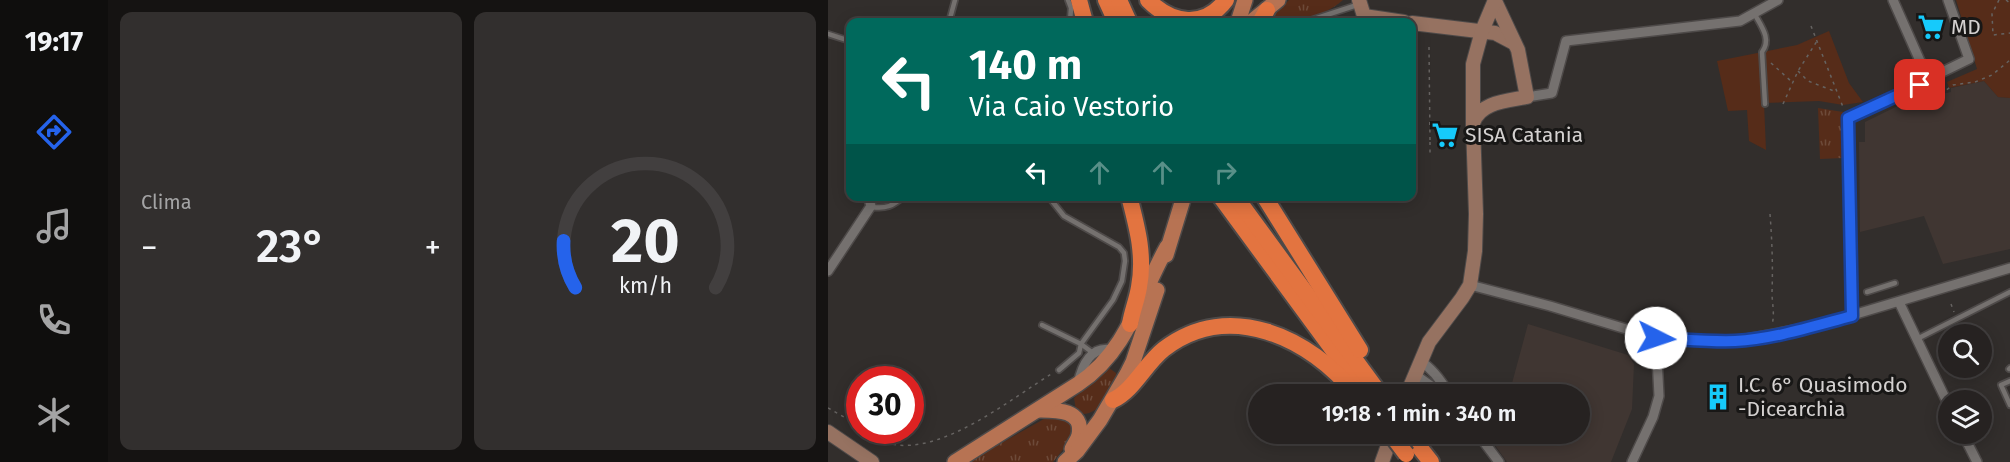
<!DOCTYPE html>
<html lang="it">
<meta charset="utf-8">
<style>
body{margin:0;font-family:"Fira Sans",sans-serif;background:#322f2e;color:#f1f3f6;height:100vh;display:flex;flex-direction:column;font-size:22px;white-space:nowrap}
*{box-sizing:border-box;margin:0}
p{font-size:20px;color:#a4a4a5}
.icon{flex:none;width:33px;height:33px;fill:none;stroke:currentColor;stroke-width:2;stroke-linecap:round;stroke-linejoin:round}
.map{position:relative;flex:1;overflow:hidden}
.details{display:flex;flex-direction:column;gap:12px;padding:12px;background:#151312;width:720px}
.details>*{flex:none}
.banner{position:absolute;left:18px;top:18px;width:570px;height:183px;border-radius:12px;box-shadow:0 3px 15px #0003,0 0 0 2px #423f3f;background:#00695c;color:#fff;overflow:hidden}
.controls{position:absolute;left:1110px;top:324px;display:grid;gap:12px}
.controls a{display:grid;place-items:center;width:54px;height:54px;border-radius:50%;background:#262221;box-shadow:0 3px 15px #0003,0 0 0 2px #423f3f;font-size:30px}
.speed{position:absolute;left:18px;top:366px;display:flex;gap:12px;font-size:30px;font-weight:700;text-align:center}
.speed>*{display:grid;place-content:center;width:78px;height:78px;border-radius:50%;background:#262221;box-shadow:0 3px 15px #0003,0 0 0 2px #423f3f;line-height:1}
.speed .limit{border:9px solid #d22;background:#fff;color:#111}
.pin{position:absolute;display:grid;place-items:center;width:51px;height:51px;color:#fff;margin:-26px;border-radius:12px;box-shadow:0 3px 9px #0006}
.me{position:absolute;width:66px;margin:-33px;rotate:94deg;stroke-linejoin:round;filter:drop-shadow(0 0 4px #0008)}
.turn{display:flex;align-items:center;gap:21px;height:126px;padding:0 24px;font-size:27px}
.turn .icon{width:78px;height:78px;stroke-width:2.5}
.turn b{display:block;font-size:42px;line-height:51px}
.lanes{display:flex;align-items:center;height:57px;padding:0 24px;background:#0003;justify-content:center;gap:30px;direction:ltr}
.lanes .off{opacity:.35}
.big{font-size:45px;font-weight:600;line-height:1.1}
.details .tile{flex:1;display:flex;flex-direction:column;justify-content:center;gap:9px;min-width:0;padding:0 21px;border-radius:12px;background:#322f2e}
.details .dial{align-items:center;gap:0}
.dial svg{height:156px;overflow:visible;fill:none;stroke:#423f3f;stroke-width:7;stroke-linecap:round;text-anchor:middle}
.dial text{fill:#f1f3f6;stroke:none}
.heat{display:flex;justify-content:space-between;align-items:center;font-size:33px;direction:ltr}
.details .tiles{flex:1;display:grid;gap:12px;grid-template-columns:repeat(2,1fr)}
.trip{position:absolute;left:420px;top:384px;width:342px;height:60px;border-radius:30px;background:#262221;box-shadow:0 3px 15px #0003,0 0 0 2px #423f3f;font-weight:600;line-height:60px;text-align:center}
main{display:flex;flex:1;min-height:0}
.menu{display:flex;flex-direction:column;width:108px;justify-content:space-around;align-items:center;background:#0f0e0d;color:#a4a4a5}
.menu .icon{width:42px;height:42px}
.menu .on{color:#2563eb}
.menu b{font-size:27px;color:#f1f3f6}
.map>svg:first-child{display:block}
</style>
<main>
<nav class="menu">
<b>19:17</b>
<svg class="icon on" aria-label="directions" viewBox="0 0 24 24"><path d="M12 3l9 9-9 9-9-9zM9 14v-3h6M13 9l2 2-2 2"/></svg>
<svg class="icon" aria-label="music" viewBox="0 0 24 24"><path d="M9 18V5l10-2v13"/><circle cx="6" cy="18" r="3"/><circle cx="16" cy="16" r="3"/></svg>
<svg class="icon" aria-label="phone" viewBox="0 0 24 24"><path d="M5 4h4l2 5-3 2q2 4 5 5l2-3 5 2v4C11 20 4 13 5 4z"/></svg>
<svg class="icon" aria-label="climate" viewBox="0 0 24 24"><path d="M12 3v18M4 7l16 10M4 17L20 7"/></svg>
</nav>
<section class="details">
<div class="tiles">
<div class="tile"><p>Clima</p>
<div class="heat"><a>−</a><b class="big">23°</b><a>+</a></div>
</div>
<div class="tile dial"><svg viewBox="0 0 100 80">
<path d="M14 69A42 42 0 1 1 86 69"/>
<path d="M14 69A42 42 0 0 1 8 45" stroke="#2563eb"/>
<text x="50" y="56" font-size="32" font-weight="700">20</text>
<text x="50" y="72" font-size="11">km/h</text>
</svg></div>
</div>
</section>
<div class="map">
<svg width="1182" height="462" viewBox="0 0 1182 462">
<defs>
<pattern id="grass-tufts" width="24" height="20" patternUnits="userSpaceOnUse" patternTransform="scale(1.5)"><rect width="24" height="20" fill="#562c19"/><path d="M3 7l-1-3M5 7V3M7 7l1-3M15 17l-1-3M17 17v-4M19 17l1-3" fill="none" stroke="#6d4a39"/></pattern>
</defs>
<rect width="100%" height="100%" fill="#322e2c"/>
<!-- built -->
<g fill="#403632">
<polygon points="1156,81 1170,97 1182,98 1182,249 1115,264 1096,216 1032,232 1031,142 1037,142 1037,122 1090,96 1094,98 1123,92 1123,88"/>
<polygon points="700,324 800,355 806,364 804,409 783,462 679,462 659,434 752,434 752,394 662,394 663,386 683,387"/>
</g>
<!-- grass -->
<g fill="url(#grass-tufts)">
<path d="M 461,0 L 515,0 C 493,19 466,22 439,22 Z"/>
<polygon points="990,108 1015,112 1015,158 992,159"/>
<path d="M 281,368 L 288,373 C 291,388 270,416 253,414 L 248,410 L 246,398 Z"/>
<polygon points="223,415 244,422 245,437 225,462 140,462"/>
</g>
<!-- park -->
<g fill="#562c19">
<polygon points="1128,0 1182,0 1182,98 1170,97 1156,81 1121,88 1119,82 1149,69"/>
<polygon points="1001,31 1021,83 1035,102 1015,105 991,101 936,103 938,150 921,141 919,110 900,111 889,61 969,45"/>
</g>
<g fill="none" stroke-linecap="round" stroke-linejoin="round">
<!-- lane casing -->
<g stroke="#4e4a49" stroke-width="8">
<g id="lane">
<polyline points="240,0 243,8 242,22"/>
<path d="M 926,13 C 933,26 944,39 934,52 L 937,104"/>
<polyline points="121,22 127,0"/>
<polyline points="477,22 529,5"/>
<polyline points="0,34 22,41"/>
<polyline points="220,196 236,216 291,247 296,253 297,261 294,281 285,300 253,344 251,353 231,370"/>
<path d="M 44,207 C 58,209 65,206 76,196"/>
<polyline points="1039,292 1067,283"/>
<polyline points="214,325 253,344 265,353"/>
<polyline points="1089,339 1182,292"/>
<polyline points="1181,369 1182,368"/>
<polyline points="1182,381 1173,385 1182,405"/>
</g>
</g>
<!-- street casing -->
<g stroke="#4e4a49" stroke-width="12">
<g id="street">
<polyline points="1065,0 1100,79 1141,59 1120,0"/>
<polyline points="699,97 724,93 738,41 912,21 950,0"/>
<polyline points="0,271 43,206 40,196"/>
<polyline points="642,285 722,306 828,338 884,341 909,341 988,326 1182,268"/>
<polyline points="1071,302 1120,404"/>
<polyline points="1024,316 1020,118 1092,85"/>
<path d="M 586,374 L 609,390 L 621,394 C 614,382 604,368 592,361"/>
<path d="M 250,384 C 254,365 263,345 285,350"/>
<polyline points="650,434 671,462"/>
<polyline points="1135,434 1149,462"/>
<polyline points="804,462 825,417 831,396 828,338"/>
</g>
</g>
<!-- secondary casing -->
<g stroke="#4e4a49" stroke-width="16">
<g id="secondary">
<polyline points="531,0 536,16 576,22"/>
<polyline points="584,23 667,33 686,43"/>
<path d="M 645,123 C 652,102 679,101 699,97 L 690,50 L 667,1"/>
<polyline points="579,394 601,342 634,298 642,285 647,251 648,214 645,125 645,64 654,31 667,0"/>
<polyline points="0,432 44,462"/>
<polyline points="554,462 564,434"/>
</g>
</g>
<!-- primary casing -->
<g stroke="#4e4a49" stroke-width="18">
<g id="primary">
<polyline points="410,22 417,0"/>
<polyline points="423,22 450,0"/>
<polyline points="338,255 356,196"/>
<path d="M 211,410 C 227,410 256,409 251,435 C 250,440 246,444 244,449"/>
<path d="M 127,462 L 250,384 C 300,351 312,295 339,247"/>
<polyline points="237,462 249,451 272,420 299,374 305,362 329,290"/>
</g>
</g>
<!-- highway casing -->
<g stroke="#4e4a49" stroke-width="20">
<g id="highway">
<polyline points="251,0 257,22"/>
<polyline points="278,0 288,22"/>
<polyline points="291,0 301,22"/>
<path d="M 320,0 C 344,24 376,29 398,0"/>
<polyline points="432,22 439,10"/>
<path d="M 301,196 C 309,227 317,255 311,287 C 309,300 304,311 302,324"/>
<polyline points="392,196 530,384"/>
<polyline points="407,196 552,394"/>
<polyline points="436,196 532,350"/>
<path d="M 285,400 C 306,390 317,364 336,349 C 401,299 483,338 527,394"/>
<polyline points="581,434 603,462"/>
</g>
</g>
<!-- path -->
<g stroke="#666361" stroke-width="1.5" stroke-dasharray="3 4.5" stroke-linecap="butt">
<polyline points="1171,0 1164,14 1165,35 1182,33"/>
<polyline points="1178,0 1182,3"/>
<polyline points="983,26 1015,107"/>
<polyline points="601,47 602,141 604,141"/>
<polyline points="943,63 964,82"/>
<polyline points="970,71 980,81 1006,91"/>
<polyline points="1097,94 1117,91 1125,85 1147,82 1164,75 1182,60"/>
<polyline points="955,104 970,71 989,41"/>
<polyline points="602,142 602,155"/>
<path d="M 942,214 C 944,240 945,266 944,292 C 944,304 947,313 944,325"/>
<polyline points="1123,304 1126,312"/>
<polyline points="0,408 32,426"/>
<path d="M 39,430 C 46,435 55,443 63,444 C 115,455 182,399 225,373"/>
</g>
<!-- lane -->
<use href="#lane" stroke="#75716f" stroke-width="4.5"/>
<!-- street -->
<use href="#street" stroke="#75716f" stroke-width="9"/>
<!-- secondary -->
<use href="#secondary" stroke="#967261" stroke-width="14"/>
<!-- primary -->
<use href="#primary" stroke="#b77353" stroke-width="15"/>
<!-- highway -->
<use href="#highway" stroke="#e37440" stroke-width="16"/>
<!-- highway-bridge casing -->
<g stroke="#4e4a49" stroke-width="20" stroke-linecap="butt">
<polyline id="highway-bridge" points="563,434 578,454"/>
</g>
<!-- highway-bridge -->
<use href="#highway-bridge" stroke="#e37440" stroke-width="16"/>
</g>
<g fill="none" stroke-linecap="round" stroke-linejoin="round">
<!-- route casing -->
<g stroke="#184099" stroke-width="15">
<path id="route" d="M 828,338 C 854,339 880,342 907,341 C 946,339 986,326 1024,316 L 1020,118 L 1092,85"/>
</g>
<!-- route -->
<use href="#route" stroke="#2563eb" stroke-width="10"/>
</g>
<!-- icons -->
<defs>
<g id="supermarket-bare" transform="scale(2.07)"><path d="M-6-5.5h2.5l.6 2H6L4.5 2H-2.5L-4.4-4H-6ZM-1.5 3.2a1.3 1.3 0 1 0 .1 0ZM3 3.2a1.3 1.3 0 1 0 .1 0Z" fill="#16cafb" stroke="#181716" stroke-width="2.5" paint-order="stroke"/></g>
<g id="building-bare" transform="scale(2.07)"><path d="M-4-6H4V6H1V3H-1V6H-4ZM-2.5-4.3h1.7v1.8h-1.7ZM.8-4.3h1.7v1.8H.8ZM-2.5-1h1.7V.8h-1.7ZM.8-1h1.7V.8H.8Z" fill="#16cafb" stroke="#181716" stroke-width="2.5" paint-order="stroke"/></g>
</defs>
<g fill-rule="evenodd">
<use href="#supermarket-bare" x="1103" y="27"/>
<use href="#supermarket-bare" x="617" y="135"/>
<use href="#building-bare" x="890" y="397"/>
</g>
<g text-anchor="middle" stroke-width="6" stroke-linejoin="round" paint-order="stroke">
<!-- poi labels -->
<g font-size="21" fill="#d4d1d0" stroke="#181716" text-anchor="start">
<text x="1123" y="34">MD</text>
<text x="637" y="142">SISA Catania</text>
<text x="910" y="392">I.C. 6° Quasimodo<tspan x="910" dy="24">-Dicearchia</tspan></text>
</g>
</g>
</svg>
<div class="controls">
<a><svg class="icon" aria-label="search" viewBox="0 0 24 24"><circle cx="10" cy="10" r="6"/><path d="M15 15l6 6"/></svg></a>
<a><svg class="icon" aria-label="layers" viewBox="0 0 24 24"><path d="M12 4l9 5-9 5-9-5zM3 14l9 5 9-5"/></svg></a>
</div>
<div class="speed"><div class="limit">30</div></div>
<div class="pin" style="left:1092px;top:85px;background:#d93025"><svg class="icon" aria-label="arrive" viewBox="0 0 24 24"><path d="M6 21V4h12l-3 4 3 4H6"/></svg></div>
<svg class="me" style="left:828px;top:338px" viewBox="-20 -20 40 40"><circle r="19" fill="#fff"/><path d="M0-13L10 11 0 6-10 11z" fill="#2563eb"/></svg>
<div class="trip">19:18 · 1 min · 340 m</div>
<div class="banner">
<div class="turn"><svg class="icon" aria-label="left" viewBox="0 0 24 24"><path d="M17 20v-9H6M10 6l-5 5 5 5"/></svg><div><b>140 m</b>Via Caio Vestorio</div></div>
<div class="lanes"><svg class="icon" aria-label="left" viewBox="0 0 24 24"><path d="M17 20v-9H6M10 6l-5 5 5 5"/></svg><svg class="icon off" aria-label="ahead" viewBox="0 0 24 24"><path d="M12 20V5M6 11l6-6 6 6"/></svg><svg class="icon off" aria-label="ahead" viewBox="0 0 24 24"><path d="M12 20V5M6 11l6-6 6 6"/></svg><svg class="icon off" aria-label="right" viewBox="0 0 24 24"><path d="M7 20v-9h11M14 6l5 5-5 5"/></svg></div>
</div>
</div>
</main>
